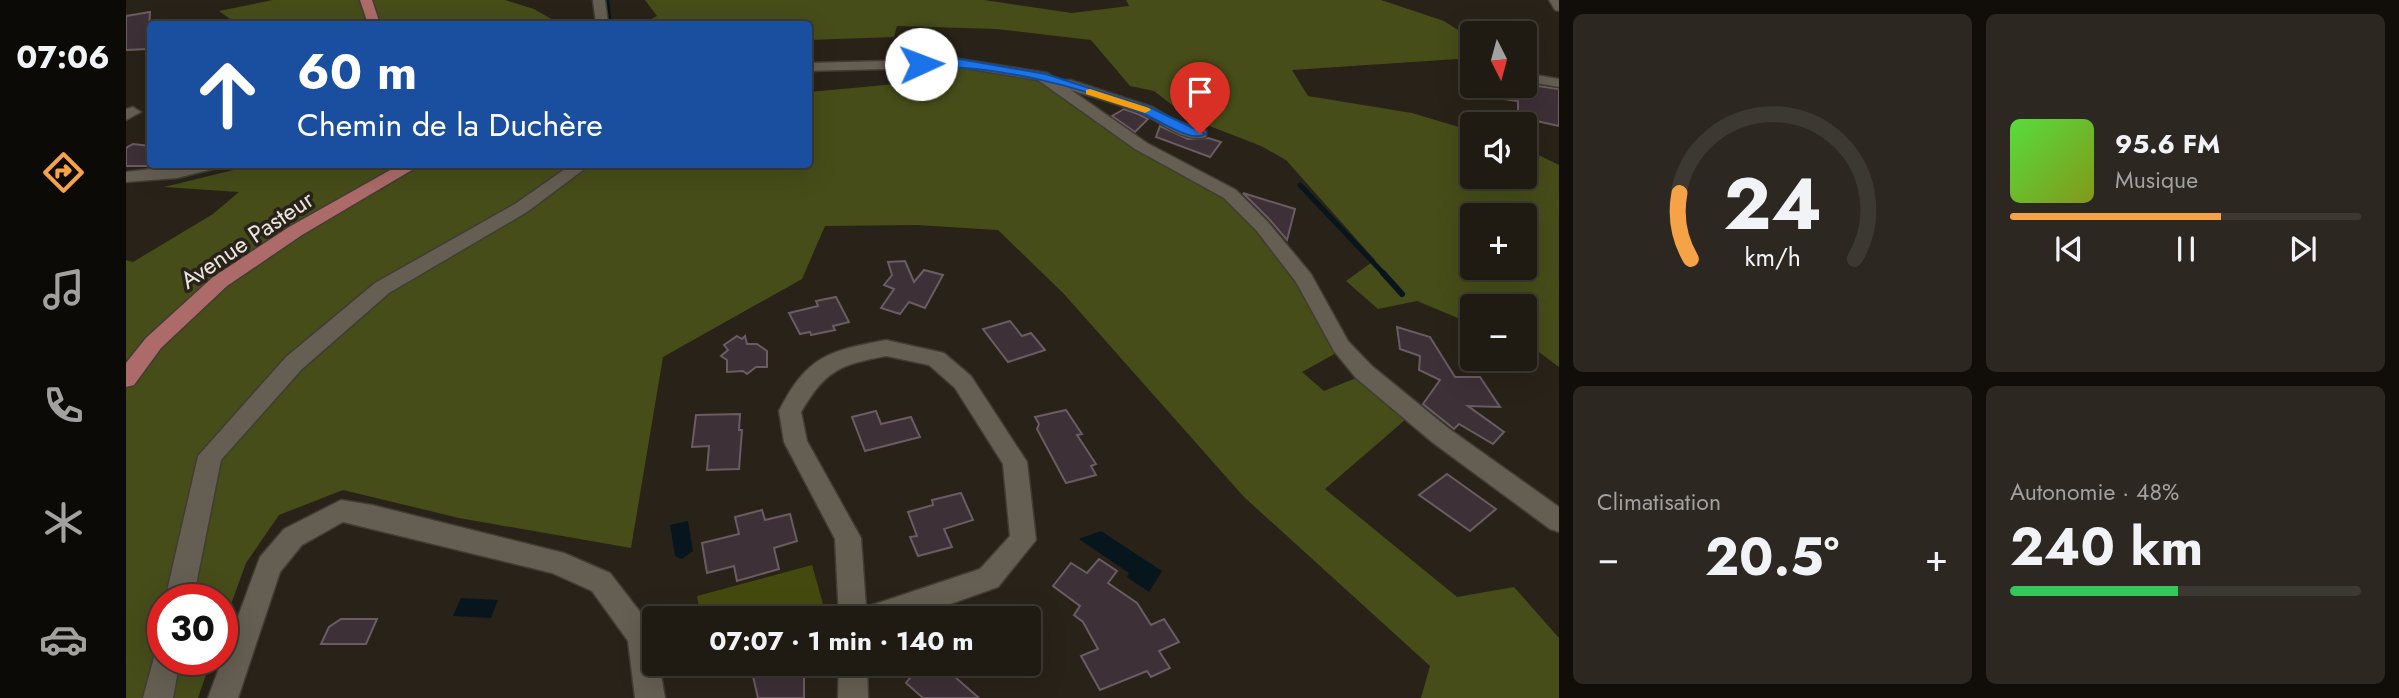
<!DOCTYPE html>
<html lang="fr">
<meta charset="utf-8">
<style>
body{margin:0;font-family:Jost,sans-serif;background:#2c2720;color:#f1f3f6;height:100vh;display:flex;flex-direction:column;font-size:26px;white-space:nowrap}
*{box-sizing:border-box;margin:0}
p{font-size:23px;color:#a1a19f}
.icon{flex:none;width:38px;height:38px;fill:none;stroke:currentColor;stroke-width:2;stroke-linecap:round;stroke-linejoin:round}
.map{position:relative;flex:1;overflow:hidden}
.panel{display:flex;flex-direction:column;gap:14px;padding:14px;background:#110e0a;width:840px}
.panel>*{flex:none}
.banner{position:absolute;left:21px;top:21px;width:665px;height:147px;border-radius:7px;box-shadow:0 7px 28px #0002,0 0 0 2px #3c3832;background:#1a4fa0;color:#fff;overflow:hidden}
.needle{width:46px;rotate:174deg}
.tools{position:absolute;left:1334px;top:21px;display:grid;gap:14px}
.tools a{display:grid;place-items:center;width:77px;height:77px;border-radius:7px;background:#1f1a12;box-shadow:0 7px 28px #0002,0 0 0 2px #3c3832;font-size:35px}
.speed{position:absolute;left:21px;top:584px;display:flex;gap:14px;font-size:35px;font-weight:700;text-align:center}
.speed>*{display:grid;place-content:center;width:91px;height:91px;border-radius:50%;background:#1f1a12;box-shadow:0 7px 28px #0002,0 0 0 2px #3c3832;line-height:1}
.speed .limit{border:10px solid #d22;background:#fff;color:#111}
.pin{position:absolute;display:grid;place-items:center;width:60px;height:60px;color:#fff;margin:-72px -30px;border-radius:50% 50% 50% 0;rotate:-45deg;box-shadow:0 0 7px #0007}
.pin .icon{rotate:45deg}
.me{position:absolute;width:77px;margin:-38px;rotate:88deg;stroke-linejoin:round;filter:drop-shadow(0 0 5px #0008)}
.turn{display:flex;align-items:center;gap:24px;height:147px;padding:0 35px;font-size:32px}
.turn .icon{width:91px;height:91px;stroke-width:2.5}
.turn b{display:block;font-size:49px;line-height:60px}
.big{font-size:52px;font-weight:700;line-height:1.1}
.panel .widget{flex:1;display:flex;flex-direction:column;justify-content:center;gap:10px;min-width:0;padding:0 24px;border-radius:10px;background:#2c2720}
.panel .dial{align-items:center;gap:0}
.dial svg{height:182px;overflow:visible;fill:none;stroke:#3c3832;stroke-width:7;stroke-linecap:round;text-anchor:middle}
.dial text{fill:#f1f3f6;stroke:none}
.song{display:flex;align-items:center;gap:21px}
.cover{width:84px;height:84px;border-radius:10px;background:linear-gradient(135deg,hsl(110 70% 55%),hsl(70 70% 35%))}
.played{height:7px;border-radius:4px;background:linear-gradient(90deg,#f6a246 60%,#3c3832 60%)}
.keys{display:flex;justify-content:space-around;direction:ltr}
.heat{display:flex;justify-content:space-between;align-items:center;font-size:38px;direction:ltr}
.charge{height:10px;border-radius:5px;background:linear-gradient(90deg,#34c759 48%,#3c3832 0)}
.panel .tiles{flex:1;display:grid;gap:14px;grid-template-columns:repeat(2,1fr)}
.trip{position:absolute;left:516px;top:606px;width:399px;height:70px;border-radius:7px;background:#1f1a12;box-shadow:0 7px 28px #0002,0 0 0 2px #3c3832;font-weight:700;line-height:70px;text-align:center}
main{display:flex;flex:1;min-height:0}
.tabs{display:flex;flex-direction:column;width:126px;justify-content:space-around;align-items:center;background:#0c0a07;color:#a1a19f}
.tabs .icon{width:49px;height:49px}
.tabs .on{color:#f6a246}
.tabs b{font-size:32px;color:#f1f3f6}
.map>svg:first-child{display:block}
</style>
<main>
<nav class="tabs">
<b>07:06</b>
<svg class="icon on" aria-label="directions" viewBox="0 0 24 24"><path d="M12 3l9 9-9 9-9-9zM9 14v-3h6M13 9l2 2-2 2"/></svg>
<svg class="icon" aria-label="music" viewBox="0 0 24 24"><path d="M9 18V5l10-2v13"/><circle cx="6" cy="18" r="3"/><circle cx="16" cy="16" r="3"/></svg>
<svg class="icon" aria-label="phone" viewBox="0 0 24 24"><path d="M5 4h4l2 5-3 2q2 4 5 5l2-3 5 2v4C11 20 4 13 5 4z"/></svg>
<svg class="icon" aria-label="climate" viewBox="0 0 24 24"><path d="M12 3v18M4 7l16 10M4 17L20 7"/></svg>
<svg class="icon" aria-label="car" viewBox="0 0 24 24"><path d="M5 17H2v-5l4-1 3-4h7l3 4 3 1v5h-3M9 17h6M6 11h13"/><circle cx="7" cy="17" r="2"/><circle cx="17" cy="17" r="2"/></svg>
</nav>
<div class="map">
<svg width="1433" height="698" viewBox="0 0 1433 698">
<rect width="100%" height="100%" fill="#292218"/>
<!-- green -->
<polygon fill="#444a0f" points="686,565 701,618 575,618 571,596"/>
<!-- forest -->
<g fill="#464d19" fill-rule="evenodd">
<polygon points="147,0 379,0 408,9 434,24 111,24 93,11"/>
<path d="M 519,0 L 858,0 L 946,13 L 1003,6 L 1000,0 L 1255,0 L 1318,21 L 1346,39 L 1346,58 L 1166,70 L 1182,96 L 1286,113 L 1346,131 L 1346,177 L 1398,177 L 1398,148 L 1433,165 L 1433,367 L 1398,341 L 1398,306 L 1346,306 L 1346,324 L 1291,301 L 1252,309 L 1220,281 L 1249,260 L 1160,160 L 1135,146 L 1063,118 L 1028,91 L 1004,86 L 965,40 L 870,29 L 771,26 L 768,37 L 683,40 L 682,24 L 516,24 L 531,16 ZM 1346,215 L 1398,215 L 1398,268 L 1346,268 Z"/>
<polygon points="837,66 915,82 1053,173 1100,196 1131,227 1168,275 1212,352 1176,372 1198,391 1235,376 1279,420 1199,489 1331,597 1388,587 1433,638 1433,698 1295,698 1304,666 1118,497 938,294 872,230 791,225 699,226 676,279 537,357 505,548 333,518 217,490 153,515 120,563 96,629 96,600 37,600 37,660 85,660 72,698 0,698 0,260 7,262 87,214 113,192 38,187 128,165 682,164 683,92 803,81 798,67"/>
</g>
<!-- water -->
<g fill="#06161c">
<polygon points="562,521 567,551 556,559 549,556 544,525"/>
<polygon points="975,531 1036,571 1023,592 1001,577 1003,573 953,539"/>
<polygon points="335,598 372,600 365,618 327,616"/>
</g>
<g fill="none" stroke-linecap="round" stroke-linejoin="round">
<!-- stream-far2 -->
<g stroke="#06161c" stroke-width="4.5">
<polyline points="481,0 483,20 487,24"/>
<polyline points="506,24 516,24"/>
</g>
<!-- stream-far1 -->
<polyline stroke="#06161c" stroke-width="5" points="1174,185 1259,275"/>
<!-- stream -->
<polyline stroke="#06161c" stroke-width="6" points="1257,273 1276,294"/>
</g>
<!-- building -->
<g fill="#3d3036" stroke="#6a5c62" stroke-width="2">
<polygon points="24,12 22,49 0,50 0,16"/>
<polygon points="1398,84 1433,89 1433,126 1392,117 1392,101 1356,96 1356,86"/>
<polygon points="998,109 1012,114 1022,119 1009,132 986,116"/>
<polygon points="1034,126 1062,139 1082,138 1095,142 1084,157 1030,137"/>
<polygon points="7,144 24,146 24,166 0,166 0,148"/>
<polygon points="1117,193 1169,209 1161,240 1144,220"/>
<polygon points="779,261 788,282 798,270 817,275 799,308 783,302 774,314 755,308 768,289 758,285 766,275 762,262"/>
<polygon points="710,297 723,322 707,326 709,330 685,335 684,332 674,334 663,313 692,306 690,301"/>
<polygon points="884,321 896,336 905,333 919,350 882,362 857,329"/>
<polygon points="1271,327 1304,337 1329,377 1354,377 1374,407 1342,406 1378,432 1367,444 1333,424 1328,429 1297,404 1314,380 1293,370 1294,356 1274,349"/>
<polygon points="611,336 616,339 619,336 621,344 631,344 641,351 641,367 630,367 621,374 617,371 601,372 601,360 595,356 602,350 598,345"/>
<polygon points="940,410 956,434 951,435 970,464 965,466 970,475 940,483 911,429 913,424 909,417"/>
<polygon points="750,411 755,424 785,417 794,437 739,451 726,417"/>
<polygon points="614,414 613,430 616,430 613,469 581,470 583,446 566,447 570,415"/>
<polygon points="1321,474 1370,509 1344,531 1293,495"/>
<polygon points="835,493 847,520 818,529 826,547 792,556 784,537 791,536 782,512 807,505 806,500"/>
<polygon points="636,510 639,520 664,514 671,541 648,548 653,569 611,581 608,566 581,573 576,543 613,534 609,517"/>
<polygon points="973,559 991,571 982,583 1011,603 1025,625 1038,619 1053,642 1033,651 1044,668 1025,677 1021,671 974,690 955,656 972,649 957,622 948,615 954,606 927,586 945,563 961,573"/>
<polygon points="215,619 251,619 240,644 195,644 203,627"/>
<polygon points="624,663 678,663 678,698 632,698"/>
<polygon points="796,663 813,663 853,698 797,698 780,683"/>
</g>
<g fill="none" stroke-linecap="round" stroke-linejoin="round">
<!-- minor casing -->
<g stroke="#413c34" stroke-width="3">
<g id="minor">
<polygon points="467,0 479,0 482,24 470,24"/>
<polygon points="1423,0 1433,0 1433,11 1429,10"/>
<path d="M 833,59 L 921,73 L 933,81 L 944,80 L 1026,107 L 1050,121 L 1080,131 L 1080,137 C 1057,143 1033,120 1013,112 C 991,104 968,97 945,90 L 1021,143 L 1110,190 L 1142,222 L 1185,274 L 1222,341 L 1246,366 L 1322,428 L 1433,507 L 1433,532 L 1424,529 L 1306,442 L 1230,378 L 1208,351 L 1170,282 L 1130,230 L 1098,198 L 1009,149 L 912,80 L 833,67 L 682,71 L 682,63 Z"/>
<polygon points="1398,73 1433,79 1433,87 1398,81"/>
<polygon points="7,107 15,112 0,120 0,109"/>
<polygon points="66,164 89,166 87,169 51,178 0,182 0,172"/>
<polygon points="446,164 465,164 401,212 263,293 176,369 95,460 67,600 39,600 72,456 160,357 249,283 389,204"/>
<path d="M 760,340 L 818,353 L 845,376 L 901,462 L 910,540 L 872,587 L 785,618 L 713,618 L 709,539 L 658,442 L 653,411 C 681,356 702,351 760,340 ZM 760,356 L 803,365 L 829,388 L 877,464 L 884,536 L 854,569 L 740,607 L 735,538 L 681,441 L 675,412 C 700,370 713,365 760,356 Z"/>
<polygon points="215,500 246,505 438,553 484,573 525,626 528,635 528,663 533,663 539,698 509,698 502,641 466,591 426,573 217,522 176,545 154,572 112,698 82,698 134,557 158,529"/>
<polygon points="37,647 37,660 54,660 47,698 17,698 30,650"/>
<polygon points="713,663 741,663 742,698 712,698"/>
</g>
</g>
<!-- major casing -->
<g stroke="#413c34" stroke-width="3">
<g id="major">
<polygon points="234,0 246,0 254,24 242,24"/>
<polygon points="275,164 296,164 176,235 101,286 35,348 8,385 0,387 0,363 20,338 87,277 163,227"/>
</g>
</g>
<!-- minor -->
<use href="#minor" fill="#655e52" fill-rule="evenodd"/>
<!-- major -->
<use href="#major" fill="#ac6b68" fill-rule="evenodd"/>
</g>
<!-- route -->
<path fill="#1a73e8" stroke="#114b97" stroke-width="2" d="M 833,59 L 920,74 L 1025,108 L 1080,134 C 1066,144 1031,119 1016,113 C 952,84 866,65 795,67 L 790,64 L 795,61 Z"/>
<!-- slow -->
<polygon fill="#f59e0b" points="964,89 1023,108 1025,110 1019,113 960,94 960,90"/>
<g text-anchor="middle" stroke-width="7" stroke-linejoin="round" paint-order="stroke">
<!-- street labels -->
<g font-size="24" fill="#eae6df" stroke="#292218">
<text transform="translate(121 240) rotate(-34)" y="8">Avenue Pasteur</text>
</g>
</g>
</svg>
<div class="tools">
<a><svg class="needle" viewBox="-14 -14 28 28"><path d="M0-13l5 13h-10z" fill="#e53935"/><path d="M0 13l5-13h-10z" fill="#a1a19f"/></svg></a>
<a><svg class="icon" aria-label="sound" viewBox="0 0 24 24"><path d="M4 9h4l5-4v14l-5-4H4zM17 9q2 3 0 6"/></svg></a>
<a>+</a>
<a>−</a>
</div>
<div class="speed"><div class="limit">30</div></div>
<div class="pin" style="left:1074px;top:134px;background:#d93025"><svg class="icon" aria-label="arrive" viewBox="0 0 24 24"><path d="M6 21V4h12l-3 4 3 4H6"/></svg></div>
<svg class="me" style="left:795px;top:64px" viewBox="-20 -20 40 40"><circle r="19" fill="#fff"/><path d="M0-13L10 11 0 6-10 11z" fill="#1a73e8"/></svg>
<div class="trip">07:07 · 1 min · 140 m</div>
<div class="banner">
<div class="turn"><svg class="icon" aria-label="ahead" viewBox="0 0 24 24"><path d="M12 20V5M6 11l6-6 6 6"/></svg><div><b>60 m</b>Chemin de la Duchère</div></div>
</div>
</div>
<section class="panel">
<div class="tiles">
<div class="widget dial"><svg viewBox="0 0 100 80">
<path d="M14 69A42 42 0 1 1 86 69"/>
<path d="M14 69A42 42 0 0 1 9 40" stroke="#f6a246"/>
<text x="50" y="56" font-size="32" font-weight="700">24</text>
<text x="50" y="72" font-size="11">km/h</text>
</svg></div>
<div class="widget">
<div class="song"><i class="cover"></i><div><b>95.6 FM</b><p>Musique</p></div></div>
<div class="played"></div>
<div class="keys"><svg class="icon" aria-label="previous" viewBox="0 0 24 24"><path d="M18 5L8 12l10 7zM5 5v14"/></svg><svg class="icon" aria-label="pause" viewBox="0 0 24 24"><path d="M8 5v14M16 5v14"/></svg><svg class="icon" aria-label="next" viewBox="0 0 24 24"><path d="M6 5l10 7-10 7zM19 5v14"/></svg></div>
</div>
<div class="widget"><p>Climatisation</p>
<div class="heat"><a>−</a><b class="big">20.5°</b><a>+</a></div>
</div>
<div class="widget"><p>Autonomie · 48%</p><b class="big">240 km</b><div class="charge"></div></div>
</div>
</section>
</main>
